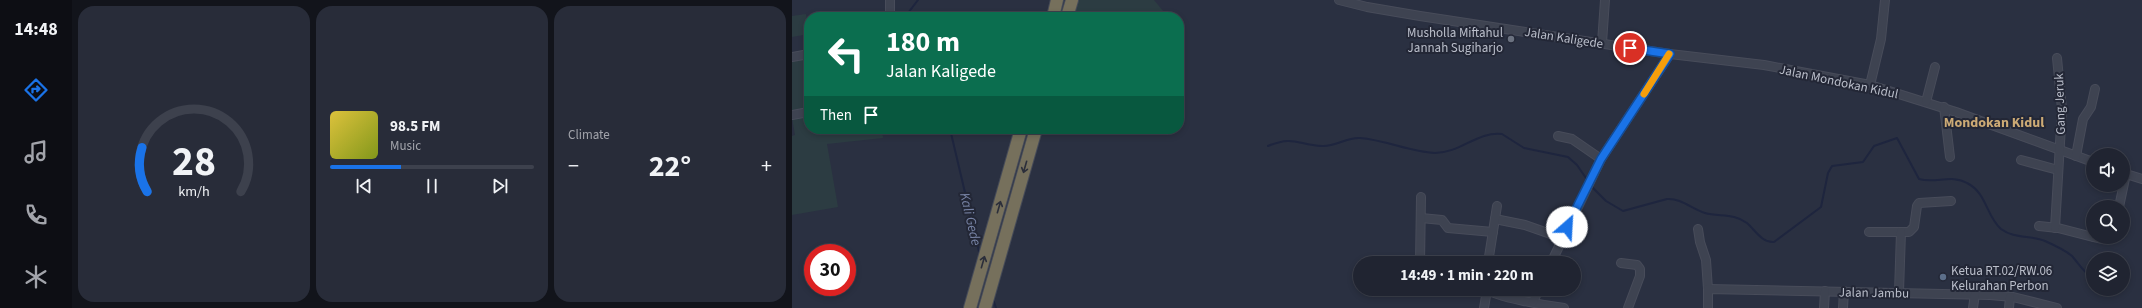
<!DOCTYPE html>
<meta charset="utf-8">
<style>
body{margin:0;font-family:"Source Sans 3",sans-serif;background:#282c39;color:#f1f3f6;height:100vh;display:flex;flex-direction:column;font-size:15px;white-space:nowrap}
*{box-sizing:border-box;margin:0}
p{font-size:13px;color:#a2a4ab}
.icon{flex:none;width:22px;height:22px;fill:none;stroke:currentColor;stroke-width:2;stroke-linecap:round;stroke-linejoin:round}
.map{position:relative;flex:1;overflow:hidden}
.sheet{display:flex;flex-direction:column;gap:6px;padding:6px;background:#12141b;width:720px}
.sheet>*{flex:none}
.guide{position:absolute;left:12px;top:12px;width:380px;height:122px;border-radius:16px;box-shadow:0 2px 6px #0003,0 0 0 1px #3d414d;background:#0b6e4f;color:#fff;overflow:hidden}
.fabs{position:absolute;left:1294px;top:148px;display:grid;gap:8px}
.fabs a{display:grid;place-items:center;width:44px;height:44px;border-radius:50%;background:#202431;box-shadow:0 2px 6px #0003,0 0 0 1px #3d414d;font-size:20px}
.speed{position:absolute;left:12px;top:244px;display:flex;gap:8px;font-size:20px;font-weight:700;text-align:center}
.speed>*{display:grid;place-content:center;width:52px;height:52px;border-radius:50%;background:#202431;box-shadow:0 2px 6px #0003,0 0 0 1px #3d414d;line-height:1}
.speed .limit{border:6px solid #d22;background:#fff;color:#111}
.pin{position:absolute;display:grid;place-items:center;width:34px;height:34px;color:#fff;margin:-17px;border:2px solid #fff;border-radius:50%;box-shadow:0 1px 4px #0007}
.me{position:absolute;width:44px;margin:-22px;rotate:26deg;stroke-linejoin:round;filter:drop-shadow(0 0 3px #0008)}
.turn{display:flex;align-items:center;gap:14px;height:84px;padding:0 16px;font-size:18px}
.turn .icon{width:52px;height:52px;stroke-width:2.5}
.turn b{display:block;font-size:28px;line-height:34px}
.then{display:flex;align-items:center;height:38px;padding:0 16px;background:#0003;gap:8px;font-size:15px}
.big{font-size:30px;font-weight:700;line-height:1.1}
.sheet .card{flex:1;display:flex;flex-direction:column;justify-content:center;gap:6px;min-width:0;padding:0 14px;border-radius:16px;background:#282c39}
.sheet .dial{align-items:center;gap:0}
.dial svg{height:104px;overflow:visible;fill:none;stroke:#3d414d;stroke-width:7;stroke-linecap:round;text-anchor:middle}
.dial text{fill:#f1f3f6;stroke:none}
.song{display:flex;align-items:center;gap:12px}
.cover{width:48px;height:48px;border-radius:6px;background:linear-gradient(135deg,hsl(50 70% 55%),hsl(70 70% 35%))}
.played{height:4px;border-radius:2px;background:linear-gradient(90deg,#1a73e8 35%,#3d414d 35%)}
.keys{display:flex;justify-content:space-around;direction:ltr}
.heat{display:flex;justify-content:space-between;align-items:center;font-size:22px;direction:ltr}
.sheet .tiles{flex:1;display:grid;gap:6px;grid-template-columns:repeat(3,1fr)}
.trip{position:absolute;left:561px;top:256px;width:228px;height:40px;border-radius:20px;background:#202431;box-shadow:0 2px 6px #0003,0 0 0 1px #3d414d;font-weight:700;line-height:40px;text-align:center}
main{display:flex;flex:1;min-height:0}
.tab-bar{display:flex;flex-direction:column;width:72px;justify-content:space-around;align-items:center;background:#0d0e14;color:#a2a4ab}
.tab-bar .icon{width:28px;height:28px}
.tab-bar .current{color:#1a73e8}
.tab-bar b{font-size:18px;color:#f1f3f6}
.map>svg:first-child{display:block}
</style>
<main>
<nav class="tab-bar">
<b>14:48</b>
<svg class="icon current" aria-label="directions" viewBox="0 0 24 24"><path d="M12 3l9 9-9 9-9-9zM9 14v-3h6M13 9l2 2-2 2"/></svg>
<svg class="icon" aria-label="music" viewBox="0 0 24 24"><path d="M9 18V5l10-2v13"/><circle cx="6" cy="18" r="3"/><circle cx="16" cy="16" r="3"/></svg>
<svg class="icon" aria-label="phone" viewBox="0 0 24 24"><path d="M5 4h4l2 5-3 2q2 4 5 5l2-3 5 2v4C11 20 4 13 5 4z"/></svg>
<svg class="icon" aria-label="climate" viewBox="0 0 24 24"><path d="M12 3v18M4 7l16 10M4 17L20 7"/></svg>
</nav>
<section class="sheet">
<div class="tiles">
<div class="card dial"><svg viewBox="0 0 100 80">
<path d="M14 69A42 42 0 1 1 86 69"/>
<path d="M14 69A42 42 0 0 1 10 35" stroke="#1a73e8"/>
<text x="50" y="56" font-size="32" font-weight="700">28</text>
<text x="50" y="72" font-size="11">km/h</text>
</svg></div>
<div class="card">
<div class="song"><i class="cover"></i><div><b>98.5 FM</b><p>Music</p></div></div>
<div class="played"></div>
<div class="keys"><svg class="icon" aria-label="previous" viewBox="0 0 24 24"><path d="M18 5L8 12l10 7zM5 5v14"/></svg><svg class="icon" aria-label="pause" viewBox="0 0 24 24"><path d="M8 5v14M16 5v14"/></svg><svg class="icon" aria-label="next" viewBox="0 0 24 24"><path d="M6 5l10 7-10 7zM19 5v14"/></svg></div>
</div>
<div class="card"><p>Climate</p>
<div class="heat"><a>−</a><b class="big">22°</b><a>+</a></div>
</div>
</div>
</section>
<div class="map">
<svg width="1350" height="308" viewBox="0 0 1350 308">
<rect width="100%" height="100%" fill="#2a3041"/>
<!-- green -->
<g fill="#2c3c42">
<polygon points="286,0 362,0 376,17 281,17"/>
<polygon points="14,14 17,34 0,37 0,16"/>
<polygon points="17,57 17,129 90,129 91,138 35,144 46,207 0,215 0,136 3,135 0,118 0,60"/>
</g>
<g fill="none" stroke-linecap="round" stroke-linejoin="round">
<!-- stream -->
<g stroke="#1e253e" stroke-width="2">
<polyline points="113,17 126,0"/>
<polyline points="158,129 188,256"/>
<path d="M 476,146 C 502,135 506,145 530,146 C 543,147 555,137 568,138 C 594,140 618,152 643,153 C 668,153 686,131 710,134 L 732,148 L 776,157 L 785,165 L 796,181"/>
<path d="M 799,186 L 814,201 L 831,211 L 875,199 C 889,198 900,209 913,213 C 927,217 942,213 955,223 C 963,230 970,243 982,242 L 1029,207 L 1036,173 L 1040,166 L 1071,162 L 1082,146 L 1105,138 L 1127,179 C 1143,184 1160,174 1175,183 C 1195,193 1194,216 1209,229 C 1222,239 1239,235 1253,241 C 1262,245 1273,250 1280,256 C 1287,264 1292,273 1301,278"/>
<polyline points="201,299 204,308"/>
</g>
<!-- minor casing -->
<g stroke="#484c5a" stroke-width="10">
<g id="minor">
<polyline points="98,0 98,17"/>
<polyline points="547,0 575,7 628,16 878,54 972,65 1078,85 1164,112 1301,162"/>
<polyline points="810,43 813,0"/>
<polyline points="0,57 17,54"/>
<polyline points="1078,85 1089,39 1093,0"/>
<polyline points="1134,102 1143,67"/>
<polyline points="1152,107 1158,157"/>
<polyline points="0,115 11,113"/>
<polyline points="766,136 780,139 809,159"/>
<polyline points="1284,156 1291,119 1299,107 1303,89"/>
<polyline points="1229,160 1266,170"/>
<polyline points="1331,173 1350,179"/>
<polyline points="1327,207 1334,174"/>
<polyline points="629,218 650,220 656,228 701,232"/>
<polyline points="703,219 733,225 770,238"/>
<polyline points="1247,226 1266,228 1301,237"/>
<polyline points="1263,228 1270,109 1265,58"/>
<polyline points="906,229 908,242 914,260 916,289"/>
<polyline points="1077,232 1117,232 1122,227 1125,206 1127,203 1159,201"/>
<polyline points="1302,237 1311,239 1315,237"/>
<polyline points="628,263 629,197"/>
<polyline points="696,263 705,206"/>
<polyline points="759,263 809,159 878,54"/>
<polyline points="829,263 845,265 848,269 848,276 836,308"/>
<path d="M 695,289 C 702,297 758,306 772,308"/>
<polyline points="1107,292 1109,232"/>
<polyline points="741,302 747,289"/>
<polyline points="692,308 695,290"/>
<polyline points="916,308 916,289 1198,295 1221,297 1265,308"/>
<polyline points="1032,308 1033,291"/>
<polyline points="1051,308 1052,291"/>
<polyline points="1181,308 1183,294"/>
<polyline points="1217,308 1218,297"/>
</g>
</g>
<!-- highway casing -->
<g stroke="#464b58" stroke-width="14">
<g id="highway">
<polyline points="261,17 265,0"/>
<polyline points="275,17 280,0"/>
<polyline points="178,308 229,129"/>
<polyline points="193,308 244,129"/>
</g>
</g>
<!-- minor -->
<use href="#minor" stroke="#3e4351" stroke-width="8"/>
<!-- highway -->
<use href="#highway" stroke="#76705c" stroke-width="12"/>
</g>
<!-- one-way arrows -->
<defs><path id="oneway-shaft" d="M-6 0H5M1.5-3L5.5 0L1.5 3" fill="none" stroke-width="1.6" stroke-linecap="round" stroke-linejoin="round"/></defs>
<g stroke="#2b2e3a">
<use href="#oneway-shaft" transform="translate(233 167) rotate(106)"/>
<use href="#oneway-shaft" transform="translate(207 207) rotate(-74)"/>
<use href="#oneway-shaft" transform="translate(191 262) rotate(-74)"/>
</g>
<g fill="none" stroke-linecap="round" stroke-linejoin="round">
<!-- route casing -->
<g stroke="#114b97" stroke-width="10">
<polyline id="route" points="775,227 809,159 878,54 838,48"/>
</g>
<!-- route -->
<use href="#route" stroke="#1a73e8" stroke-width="7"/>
<!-- slow -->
<polyline stroke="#f59e0b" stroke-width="7" points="852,94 877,54"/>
</g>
<!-- markers -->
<circle fill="#6b7280" stroke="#232736" stroke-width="1.5" cx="719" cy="39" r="4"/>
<circle fill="#5c6f8a" stroke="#232736" stroke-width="1.5" cx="1151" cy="277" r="4"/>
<g text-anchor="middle" stroke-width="4" stroke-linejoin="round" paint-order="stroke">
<!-- poi labels -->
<g font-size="13" fill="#bbbfcb" stroke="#232736" text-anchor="end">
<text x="711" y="37">Musholla Miftahul<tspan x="711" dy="15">Jannah Sugiharjo</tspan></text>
<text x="1159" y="275" text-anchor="start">Ketua RT.02/RW.06<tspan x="1159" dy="15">Kelurahan Perbon</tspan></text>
</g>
<!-- street labels -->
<g font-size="13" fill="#bbbfcb" stroke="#232736">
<text transform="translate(772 37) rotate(9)" y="5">Jalan Kaligede</text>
<text transform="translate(1047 81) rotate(12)" y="5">Jalan Mondokan Kidul</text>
<text transform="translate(1267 104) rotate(-92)" y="5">Gang Jeruk</text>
<text transform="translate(1082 292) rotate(1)" y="5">Jalan Jambu</text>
</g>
<!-- neighbourhood labels -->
<g font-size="14" font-weight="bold" fill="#ccaa75" stroke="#232736">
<text x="1202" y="127">Mondokan Kidul</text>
</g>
<!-- water labels -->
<g font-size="14" font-style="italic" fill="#7884a6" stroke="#232736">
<text transform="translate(179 219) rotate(77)" y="5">Kali Gede</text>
</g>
</g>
</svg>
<div class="fabs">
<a><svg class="icon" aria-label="sound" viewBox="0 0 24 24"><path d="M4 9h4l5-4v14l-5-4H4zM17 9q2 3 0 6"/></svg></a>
<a><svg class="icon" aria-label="search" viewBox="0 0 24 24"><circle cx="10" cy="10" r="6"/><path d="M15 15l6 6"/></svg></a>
<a><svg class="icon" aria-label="layers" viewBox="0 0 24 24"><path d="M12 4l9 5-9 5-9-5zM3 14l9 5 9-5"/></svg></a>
</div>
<div class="speed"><div class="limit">30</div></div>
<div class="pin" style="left:838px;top:48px;background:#d93025"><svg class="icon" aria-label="arrive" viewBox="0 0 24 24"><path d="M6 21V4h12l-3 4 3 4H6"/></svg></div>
<svg class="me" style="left:775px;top:227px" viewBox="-20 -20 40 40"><circle r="19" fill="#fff"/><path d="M0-13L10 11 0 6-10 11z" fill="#1a73e8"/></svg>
<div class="trip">14:49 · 1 min · 220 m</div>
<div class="guide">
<div class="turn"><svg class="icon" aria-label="left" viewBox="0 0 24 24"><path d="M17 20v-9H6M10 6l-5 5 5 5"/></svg><div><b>180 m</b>Jalan Kaligede</div></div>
<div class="then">Then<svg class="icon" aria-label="arrive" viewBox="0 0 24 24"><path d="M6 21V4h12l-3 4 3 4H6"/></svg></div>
</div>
</div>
</main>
